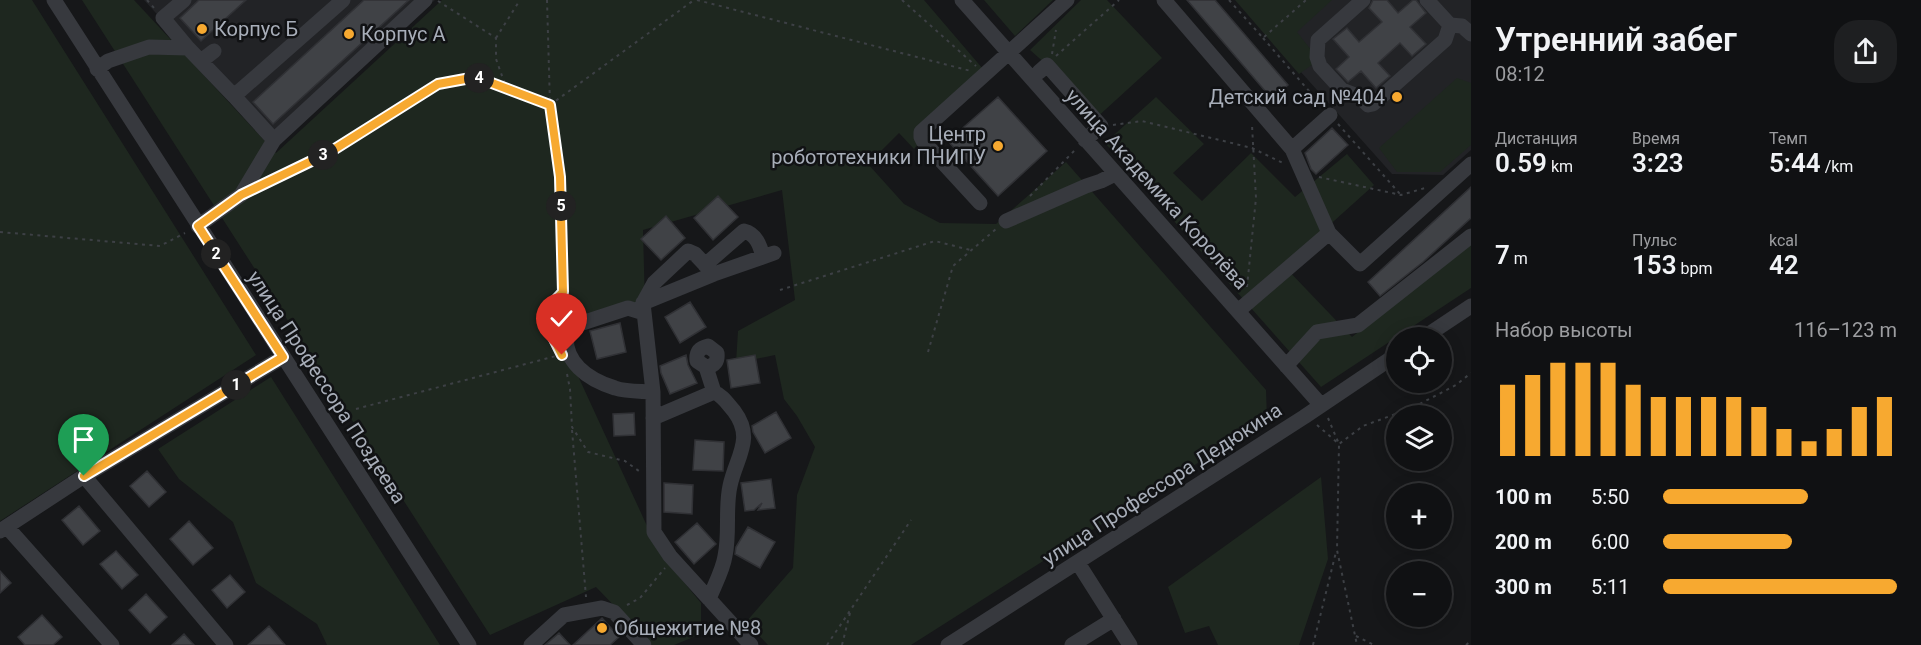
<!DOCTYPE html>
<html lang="ru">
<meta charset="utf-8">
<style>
:root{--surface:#101113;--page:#1e1f21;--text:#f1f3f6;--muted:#9c9da0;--line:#303133;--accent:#f7a930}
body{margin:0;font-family:Roboto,sans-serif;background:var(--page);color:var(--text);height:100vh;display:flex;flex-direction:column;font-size:22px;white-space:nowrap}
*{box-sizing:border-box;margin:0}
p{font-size:20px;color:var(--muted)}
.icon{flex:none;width:33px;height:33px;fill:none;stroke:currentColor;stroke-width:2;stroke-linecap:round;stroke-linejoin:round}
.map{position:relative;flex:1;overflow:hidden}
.sheet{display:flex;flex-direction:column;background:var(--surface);width:450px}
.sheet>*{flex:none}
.controls{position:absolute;left:1386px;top:327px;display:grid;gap:12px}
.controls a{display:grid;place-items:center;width:66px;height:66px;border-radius:50%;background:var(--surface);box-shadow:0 3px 15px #0003,0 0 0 2px var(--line);font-size:30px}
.pin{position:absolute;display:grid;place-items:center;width:51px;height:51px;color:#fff;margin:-62px -26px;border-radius:50% 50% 50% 0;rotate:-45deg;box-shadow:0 0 6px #0007}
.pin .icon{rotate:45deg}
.km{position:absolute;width:30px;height:30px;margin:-15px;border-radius:50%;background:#222;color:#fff;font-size:16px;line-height:30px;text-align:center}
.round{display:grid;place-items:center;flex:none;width:63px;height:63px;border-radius:24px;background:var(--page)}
.head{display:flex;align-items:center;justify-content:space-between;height:102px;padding:0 24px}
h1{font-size:33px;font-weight:600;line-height:45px}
.figures{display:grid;grid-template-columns:repeat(3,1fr);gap:9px;height:102px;padding:6px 24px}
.figures div{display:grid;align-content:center}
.figures b{font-size:26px;font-weight:600}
.figures small{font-size:16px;font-weight:400}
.figures p{font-size:16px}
.chart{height:168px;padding:12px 24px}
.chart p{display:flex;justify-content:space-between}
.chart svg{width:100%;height:108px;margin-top:6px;stroke:var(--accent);stroke-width:6}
ul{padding:0 24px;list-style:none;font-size:20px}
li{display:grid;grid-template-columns:96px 72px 1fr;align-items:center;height:45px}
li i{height:15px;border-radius:8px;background:var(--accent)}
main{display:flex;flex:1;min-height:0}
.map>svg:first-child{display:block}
.built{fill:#222326}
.green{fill:#1e271f}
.building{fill:#404246;stroke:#303135;stroke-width:1.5}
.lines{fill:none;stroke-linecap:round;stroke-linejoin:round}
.path{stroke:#3d4045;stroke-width:2;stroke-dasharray:3 4.5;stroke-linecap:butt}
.minor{stroke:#37393e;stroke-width:15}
.route-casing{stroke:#fff;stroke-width:12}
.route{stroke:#f7a930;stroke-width:8}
.poi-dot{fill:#f7a930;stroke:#111214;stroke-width:2}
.labels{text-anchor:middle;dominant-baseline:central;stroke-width:5;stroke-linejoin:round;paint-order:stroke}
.poi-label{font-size:20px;fill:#a8aeb9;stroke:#111214;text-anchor:start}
.street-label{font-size:20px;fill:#a8aeb9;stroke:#111214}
</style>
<main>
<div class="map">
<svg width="1471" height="645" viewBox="0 0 1471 645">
<rect width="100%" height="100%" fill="#161719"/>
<!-- built -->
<path class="built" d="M144,0H435L277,146Z
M1324,0H1471V150L1443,175L1392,174L1275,43Z"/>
<!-- green -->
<path class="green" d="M0,0H32L256,355L0,521Z
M82,0H134L276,153L442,0H924L983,69L914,149L899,133L868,164L904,204L940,223L996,224L1066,162L1266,390L1267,419L911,645H768L746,622L793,568L797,495L815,447L797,416L784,399L775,355L736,363L738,331L795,300L782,190L643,230L645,306L561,339L659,552L701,603V634L674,645H652L596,587L490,635Z
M984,0H1053L1015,36Z
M1081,0H1107L1162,58L1094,120L1047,65L1030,50Z
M1235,0H1332L1297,32L1319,60L1299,74Z
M1457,78L1471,83V145L1440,172H1397L1379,148Z
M1156,97L1204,144L1173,173L1202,201L1251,153L1295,197L1347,154L1374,185L1284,266L1352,337L1471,242V288L1321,387L1105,143Z
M271,377L440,645H327L317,624L256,583L233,522L179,479L158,449Z
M1321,477L1328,559L1299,645H1218L1209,626L1185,633L1168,587Z"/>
<!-- building -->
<path class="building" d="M199,0H246L201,41L180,18Z
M364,0H409L273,124L253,102Z
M1187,0H1215L1288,85L1272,99Z
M1373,0H1387L1398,13L1413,0H1416L1426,13L1410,27L1426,44L1412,56L1400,43L1378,63L1390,76L1376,88L1361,71L1348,82L1336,69L1349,57L1333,39L1347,28L1359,42L1382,22L1369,8Z
M998,97L1047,151L998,196L948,141Z
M1332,128L1348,145L1316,174L1311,169L1305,153Z
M1471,187V218L1423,262L1380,296L1368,282Z
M718,196L738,217L713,240L694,218Z
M666,216L685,238L661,260L641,239Z
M690,302L706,327L680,343L665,317Z
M620,323L626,352L597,359L590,331Z
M686,355L688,365L697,383L670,394L661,373L660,366Z
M755,355L760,383L731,388L727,360Z
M776,412L791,438L765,453L753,432L752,426Z
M634,413L635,435L614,436L613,414Z
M695,440L724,442L723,471L693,470Z
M147,471L166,492L149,507L130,486Z
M771,479L775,508L758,510L762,503L754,510L745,511L741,483Z
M664,483L693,485L692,514L664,512Z
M79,506L100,531L83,545L62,520Z
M189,521L213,548L193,565L170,539Z
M697,523L716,544L694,564L675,542Z
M748,527L775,542L760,568L735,554L736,547Z
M116,551L138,575L122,589L100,564Z
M0,571L11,583L0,593Z
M230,575L245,592L227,608L212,590Z
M146,594L167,617L150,633L129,610Z
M42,615L62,637L53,645H25L18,637Z
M602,618L619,637L610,645H573Z
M269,626L285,645H248Z
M559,633L570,645H545Z
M184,634L194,645H172Z"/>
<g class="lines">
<!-- path -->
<path class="path" d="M147,0L155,9
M547,0L550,105L560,177L563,292L548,308L550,331L553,338
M697,0L971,71
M902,0L976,66
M1229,0L1263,38L1306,0
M438,1L496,38V59L506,87L550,105
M496,38L520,0
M1263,38L1322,106
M1052,54L1056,30
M1056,56L1119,0
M550,105L694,0
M1338,124L1400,194
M1113,125L1142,121L1252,148L1283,163
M1319,177L1401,195L1425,188
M263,185L330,152L438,84L476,77L506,87
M1030,196L1075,150
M0,232L160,246L185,233
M1247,287L1256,198L1252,125
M780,290L935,241L970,250
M928,352L953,266L996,229
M567,374L570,389L572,427L588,452L625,461L639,471
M356,409L556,356
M1328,418L1339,444L1337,550L1357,645
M1317,425L1339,444L1363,426L1412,408L1456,385L1471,373
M572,430L586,597
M627,605L640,598L665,568
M1356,636L1374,645
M827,645L911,520
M842,645L850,613
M1313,645L1336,552
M1466,645L1471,641"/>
<!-- minor -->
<path class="minor" d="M54,0L469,645
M184,0L163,18L188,48L234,96
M962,0L1321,405
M1164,0L1292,149L1330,115
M1363,0L1318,40L1317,57L1320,66L1342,90L1360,97L1368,105L1373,104L1445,40L1450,25
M1427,0L1450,25L1462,26L1471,34
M201,61L214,51
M97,69L108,61L149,47L188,48
M1039,72L1047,65L1101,126L1085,140
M274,140L234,96L343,0
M1292,149L1329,233
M980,203L923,141L921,137V132L1067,0
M1006,221L1086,186L1101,181L1115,174
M198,226L241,195L274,140L425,0
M705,265L744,231C756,234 760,245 763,257
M643,303L654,283L688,251L695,254L714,274
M1238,311L1329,233L1360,264L1471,164
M644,313L628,308L573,326L567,330C561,362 589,380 615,388C627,392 641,391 653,392
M1423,338L1471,306
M1286,366L1317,332L1358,325L1471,236
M653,418L714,392L706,367C715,366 718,361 717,353L708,346C699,348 696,352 697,361L706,367
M84,476L226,645
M7,527L112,645
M0,531L84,476L283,357
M1078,563L1130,645
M709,599C714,586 723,570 725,556C730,533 725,508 730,486C736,457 755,439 734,411C727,403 723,396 714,392
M531,645L564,615L602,608L614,612L644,645
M751,645L670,556L654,532L653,392L643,303L714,274L774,253
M948,645L1304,417L1396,355
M1072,645L1114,619"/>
</g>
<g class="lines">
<!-- route casing -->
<g class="route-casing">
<path id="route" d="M84,476L283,357L198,226L241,195L330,152L438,84L476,77L550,105L560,177L563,292L548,308L550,331L562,355"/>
</g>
<!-- route -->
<use href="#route" class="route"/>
</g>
<!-- markers -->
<g class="poi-dot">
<circle cx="202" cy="29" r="6"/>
<circle cx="349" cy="34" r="6"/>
<circle cx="1397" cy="97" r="6"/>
<circle cx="998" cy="146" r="6"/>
<circle cx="602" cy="628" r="6"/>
</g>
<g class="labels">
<!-- poi labels -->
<g class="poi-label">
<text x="214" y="29">Корпус Б</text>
<text x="361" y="34">Корпус А</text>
<text x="1385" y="97" text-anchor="end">Детский сад №404</text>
<text x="986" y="134" text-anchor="end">Центр<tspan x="986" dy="23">робототехники ПНИПУ</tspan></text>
<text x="614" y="628">Общежитие №8</text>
</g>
<!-- street labels -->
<g class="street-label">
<text transform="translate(1157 189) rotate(48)">улица Академика Королёва</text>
<text transform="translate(327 387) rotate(57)">улица Профессора Поздеева</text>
<text transform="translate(1162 484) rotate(-33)">улица Профессора Дедюкина</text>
</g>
</g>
</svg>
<div class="controls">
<a><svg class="icon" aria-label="locate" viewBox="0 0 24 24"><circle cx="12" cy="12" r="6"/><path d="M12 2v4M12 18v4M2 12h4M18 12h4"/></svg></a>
<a><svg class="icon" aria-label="layers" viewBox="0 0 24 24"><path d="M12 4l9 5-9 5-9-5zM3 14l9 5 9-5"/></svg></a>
<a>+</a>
<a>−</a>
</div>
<div class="pin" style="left:84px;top:476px;background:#1e9e55"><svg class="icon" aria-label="arrive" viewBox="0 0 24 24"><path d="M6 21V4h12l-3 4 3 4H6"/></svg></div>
<div class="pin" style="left:562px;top:355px;background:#d93025"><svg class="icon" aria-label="check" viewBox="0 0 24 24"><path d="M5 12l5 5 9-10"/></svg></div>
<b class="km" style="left:236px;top:385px">1</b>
<b class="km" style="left:216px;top:254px">2</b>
<b class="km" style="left:323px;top:155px">3</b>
<b class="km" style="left:479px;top:78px">4</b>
<b class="km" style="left:561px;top:206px">5</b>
</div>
<section class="sheet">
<div class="head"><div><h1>Утренний забег</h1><p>08:12</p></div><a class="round"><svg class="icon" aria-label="share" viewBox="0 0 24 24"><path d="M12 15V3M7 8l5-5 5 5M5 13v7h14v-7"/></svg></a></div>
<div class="figures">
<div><p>Дистанция</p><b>0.59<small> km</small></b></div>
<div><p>Время</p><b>3:23</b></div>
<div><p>Темп</p><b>5:44<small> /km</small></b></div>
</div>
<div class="figures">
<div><b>7<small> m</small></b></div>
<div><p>Пульс</p><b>153<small> bpm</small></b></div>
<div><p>kcal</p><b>42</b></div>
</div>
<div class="chart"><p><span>Набор высоты</span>116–123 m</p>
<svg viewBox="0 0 160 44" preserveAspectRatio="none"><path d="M5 44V15M15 44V11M25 44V6M35 44V6M45 44V6M55 44V15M65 44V20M75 44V20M85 44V20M95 44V20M105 44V24M115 44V33M125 44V38M135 44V33M145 44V24M155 44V20"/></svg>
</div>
<ul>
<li><b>100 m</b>5:50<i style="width:62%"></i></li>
<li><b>200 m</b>6:00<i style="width:55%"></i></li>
<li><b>300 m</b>5:11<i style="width:100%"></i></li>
</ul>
</section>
</main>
